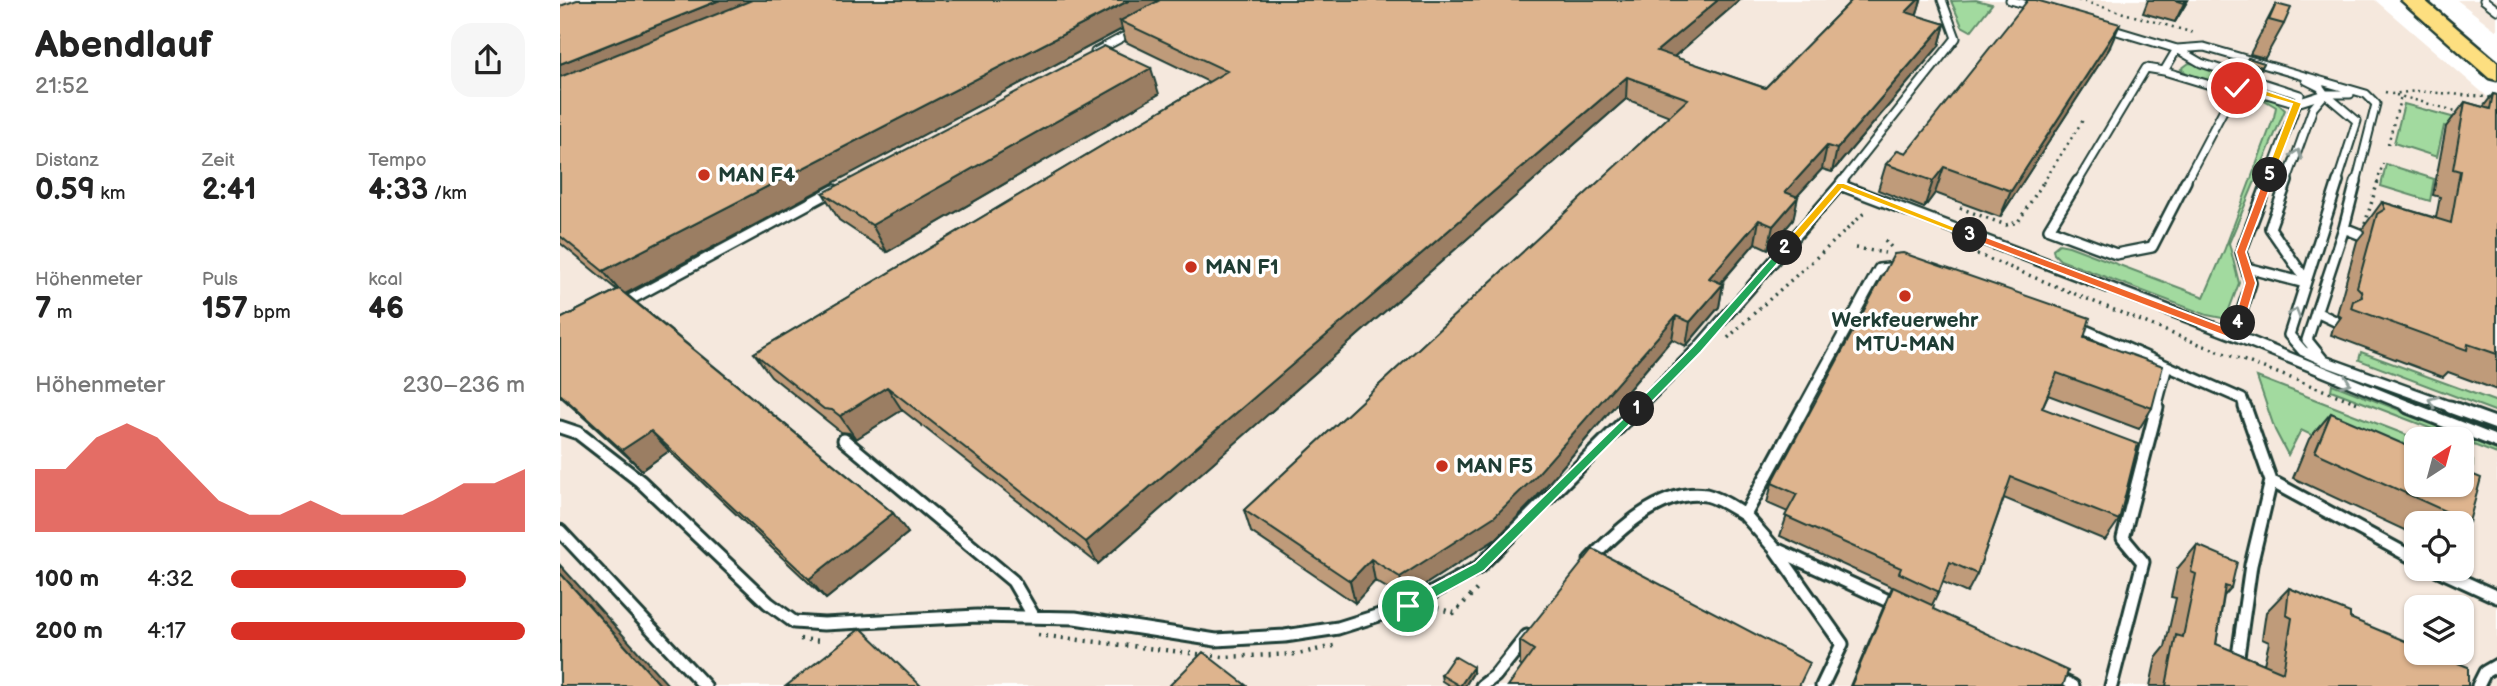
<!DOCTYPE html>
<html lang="de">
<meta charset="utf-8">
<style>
:root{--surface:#fff;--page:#f6f6f6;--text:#222;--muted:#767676;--accent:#d93025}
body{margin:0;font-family:"Balsamiq Sans",sans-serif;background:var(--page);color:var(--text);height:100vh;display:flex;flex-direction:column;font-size:26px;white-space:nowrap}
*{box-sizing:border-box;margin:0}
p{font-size:23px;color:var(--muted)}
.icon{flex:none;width:38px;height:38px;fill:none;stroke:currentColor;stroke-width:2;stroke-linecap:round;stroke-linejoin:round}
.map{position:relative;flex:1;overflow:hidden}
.side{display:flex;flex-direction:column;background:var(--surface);width:560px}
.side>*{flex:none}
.needle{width:46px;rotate:36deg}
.tools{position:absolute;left:1844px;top:427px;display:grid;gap:14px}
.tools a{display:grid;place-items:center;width:70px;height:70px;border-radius:14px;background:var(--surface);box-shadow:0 2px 5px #0004;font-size:35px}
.pin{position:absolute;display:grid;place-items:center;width:60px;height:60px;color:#fff;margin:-30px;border:4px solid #fff;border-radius:50%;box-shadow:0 2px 7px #0007}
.km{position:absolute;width:35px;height:35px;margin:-18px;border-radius:50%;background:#222;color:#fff;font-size:19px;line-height:35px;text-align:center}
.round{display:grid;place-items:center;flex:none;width:74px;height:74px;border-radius:21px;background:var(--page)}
.summary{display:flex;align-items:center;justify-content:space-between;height:119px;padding:0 35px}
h1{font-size:38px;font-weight:600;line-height:52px}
.metrics{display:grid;grid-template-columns:repeat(3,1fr);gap:10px;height:119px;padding:7px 35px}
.metrics div{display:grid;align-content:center}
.metrics b{font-size:30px;font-weight:600}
.metrics small{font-size:19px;font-weight:400}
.metrics p{font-size:19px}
.chart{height:196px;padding:14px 35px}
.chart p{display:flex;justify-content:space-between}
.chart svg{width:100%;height:126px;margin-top:7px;fill:var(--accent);opacity:.7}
ul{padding:0 35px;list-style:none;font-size:23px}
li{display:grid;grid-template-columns:112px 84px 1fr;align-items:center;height:52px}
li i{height:18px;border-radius:9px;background:var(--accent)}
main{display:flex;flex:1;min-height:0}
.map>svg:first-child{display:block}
.built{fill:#f5e8dd;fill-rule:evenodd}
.green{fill:#a2da9f;stroke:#608c6a;stroke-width:2}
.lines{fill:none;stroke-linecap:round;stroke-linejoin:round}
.service-far2-casing{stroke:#1f3d34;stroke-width:11}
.service-far1-casing{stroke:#1f3d34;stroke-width:14}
.service-casing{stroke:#1f3d34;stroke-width:17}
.primary-casing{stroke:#1f3d34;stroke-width:5}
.path-far2{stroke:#1f3d34;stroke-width:2.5;stroke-dasharray:2 4.5;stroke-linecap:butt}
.path-far1{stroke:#1f3d34;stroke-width:3.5;stroke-dasharray:2 5;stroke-linecap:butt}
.path{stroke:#1f3d34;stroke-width:4.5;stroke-dasharray:2 6;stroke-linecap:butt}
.service-far2{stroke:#fff;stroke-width:7}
.service-far1{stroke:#fff;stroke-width:9}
.service{stroke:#fff;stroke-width:11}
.primary{fill:#fddf80;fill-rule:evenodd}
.wall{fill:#bf9b7a;stroke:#1f3d34;stroke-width:2}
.shaded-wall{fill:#9b7e63;stroke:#1f3d34;stroke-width:2}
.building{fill:#deb48e;stroke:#1f3d34;stroke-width:2}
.oneway{stroke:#8f9e9a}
.split-1{fill:#22a559;stroke:#fff;stroke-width:2}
.split-2{fill:#22a559;stroke:#fff;stroke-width:2}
.split-3{fill:#f5b400;stroke:#fff;stroke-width:2}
.split-4{fill:#f0652b;stroke:#fff;stroke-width:2}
.split-5{fill:#f0652b;stroke:#fff;stroke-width:2}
.split-6{fill:#f5b400;stroke:#fff;stroke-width:2}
.poi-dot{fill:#c8321e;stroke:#fff;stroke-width:2.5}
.labels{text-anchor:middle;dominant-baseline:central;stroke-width:7;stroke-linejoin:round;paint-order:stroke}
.poi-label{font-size:21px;font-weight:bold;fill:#1f3d34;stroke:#fff;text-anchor:start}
</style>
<main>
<section class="side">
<div class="summary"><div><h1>Abendlauf</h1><p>21:52</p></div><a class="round"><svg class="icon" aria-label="share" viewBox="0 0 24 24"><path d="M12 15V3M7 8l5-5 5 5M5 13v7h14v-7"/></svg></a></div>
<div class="metrics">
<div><p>Distanz</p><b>0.59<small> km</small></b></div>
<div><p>Zeit</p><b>2:41</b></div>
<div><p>Tempo</p><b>4:33<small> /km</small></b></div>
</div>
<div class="metrics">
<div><p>Höhenmeter</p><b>7<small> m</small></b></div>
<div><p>Puls</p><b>157<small> bpm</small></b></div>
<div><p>kcal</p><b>46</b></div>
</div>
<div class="chart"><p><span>Höhenmeter</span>230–236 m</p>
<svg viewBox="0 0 160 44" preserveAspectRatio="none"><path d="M0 44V22L10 22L20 11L30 6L40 11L50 22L60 33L70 38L80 38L90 33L100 38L110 38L120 38L130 33L140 27L150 27L160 22V44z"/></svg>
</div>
<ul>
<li><b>100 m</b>4:32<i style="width:80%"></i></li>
<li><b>200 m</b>4:17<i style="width:100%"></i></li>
</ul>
</section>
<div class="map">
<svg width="1937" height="686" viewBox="0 0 1937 686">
<rect width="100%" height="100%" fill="#fff"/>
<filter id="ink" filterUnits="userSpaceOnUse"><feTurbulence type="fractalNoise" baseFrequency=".0143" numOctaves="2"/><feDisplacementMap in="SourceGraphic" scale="14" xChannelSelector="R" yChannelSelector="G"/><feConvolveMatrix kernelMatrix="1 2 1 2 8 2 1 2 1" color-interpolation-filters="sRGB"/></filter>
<g filter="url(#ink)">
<!-- built -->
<path class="built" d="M0,0H1815L1937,105V686H0ZM1857,439H1902V485H1857ZM1857,523H1902V569H1857ZM1857,607H1902V653H1857Z
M1897,0H1937V31Z"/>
<!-- green -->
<path class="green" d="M1416,0L1432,4L1411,31L1402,26L1391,1Z
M1629,63L1636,64L1716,88L1715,91L1675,79L1653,84L1634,78L1621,69Z
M1685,91L1713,99L1725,110L1669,243L1679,283L1667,315L1662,318L1647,315L1500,260L1494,254L1493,249L1499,244L1509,246L1644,297L1664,251L1714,117L1716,107L1701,98L1685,94Z
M1844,104L1910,122L1907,132L1884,126L1877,157L1834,143Z
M1826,164L1874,179L1870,201L1821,186Z
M1801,352L1937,402V412L1799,360Z
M1697,377L1857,439V485H1902V457L1913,461L1911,511L1741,430L1728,455L1715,430Z
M1772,384L1937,448V454L1771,390Z"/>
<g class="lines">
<!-- service-far2 casing -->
<g class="service-far2-casing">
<path id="service-far2" d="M1450,0L1475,7
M1924,0L1937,10
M1547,28L1617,49L1641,63L1740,95
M1617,49L1644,47L1806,94L1816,104L1796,183
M535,52L574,31
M1604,71L1673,92L1625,183
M1604,71L1617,49
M1673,92L1683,87L1737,103L1765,94H1790
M1765,94L1797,121L1777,183
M1281,183L1396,38L1382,0
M1517,183L1586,68L1604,71
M1707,183L1740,95
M1726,183L1753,108L1765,94L1760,87L1746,80"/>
</g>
<!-- service-far1 casing -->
<g class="service-far1-casing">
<path id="service-far1" d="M1283,181L1280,185L1674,335L1853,408
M1518,181L1489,229L1556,254L1592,247L1626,181
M1727,181L1710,228L1746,280
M1796,181L1784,228L1747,340L1764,361L1894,408
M1784,228L1799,234
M1687,268L1745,283
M62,304L274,190
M1756,312L1775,321
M1516,326L1682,399L1685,408
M1674,335L1691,283L1681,252L1708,181
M1763,360L1743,351L1729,335L1778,181
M1078,408L1137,349L1280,185
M1243,408L1319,269L1338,267
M1596,408L1607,366"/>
</g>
<!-- service casing -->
<g class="service-casing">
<path id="service" d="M1244,407L1185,515L1215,549L1282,644L1262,686
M1848,407L1937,442
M1890,407L1937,424
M0,427L18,433L80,481L208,603L234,622L264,624L417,616L515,618L656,640L725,636L778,628L848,606L919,567L1079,407
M284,440L453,581L474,617
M1711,481L1857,560
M0,531L145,686
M1218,550L1337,605
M1030,560C1057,531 1102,488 1146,495C1160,498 1173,508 1185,515
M1876,569L1937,597
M1677,663L1691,565L1711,481L1685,407
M1494,677L1513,686
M922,686L935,676L967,636
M1551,686L1583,562L1563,538L1597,407
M1918,686L1925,672L1937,665"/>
</g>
<!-- primary casing -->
<g class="primary-casing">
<path id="primary" d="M1841,0H1864L1937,62V80L1929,78Z"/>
</g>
<!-- path-far2 -->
<path class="path-far2" d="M1518,0L1634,33
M1825,92L1832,94L1856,91L1937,98
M1836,95L1899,112
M1828,144L1841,96
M1483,183L1523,120
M1817,183L1823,163"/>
<!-- path-far1 -->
<path class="path-far1" d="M1400,208L1446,225L1458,222L1484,181
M1805,224L1818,181
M1325,240L1331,247
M1296,248L1325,253
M1417,254L1623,338L1798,403
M1168,338C1213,294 1262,255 1306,211"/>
<!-- path -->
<path class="path" d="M877,608L894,613L920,586
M478,635L663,657L738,654L778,645
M240,639L260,641"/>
<!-- service-far2 -->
<use href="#service-far2" class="service-far2"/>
<!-- service-far1 -->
<use href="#service-far1" class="service-far1"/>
<!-- service -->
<use href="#service" class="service"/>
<!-- primary -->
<use href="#primary" class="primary"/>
</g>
<!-- wall -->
<path class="wall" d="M1180,0L1114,57L1205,88L1292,0H1361L1356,16L1385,24L1379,46L1272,172L1262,169L1237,196L1233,220L1208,249L1195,243L1161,283L1163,284L1159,307L1126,346L1112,339L974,500L936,539L844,598L815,581L795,603L691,532L684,510L1110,116L1066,99L538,564L342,410L296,439L289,433L281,432L211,376L194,353L649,82L566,42L562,29L65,293L333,513L348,533L266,599L109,451L82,470L0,396V319L57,290L0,243V6Z
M1588,0H1628L1615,22L1583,13Z
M1716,4L1724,24L1705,58L1690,54Z
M1549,49L1440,217L1375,193L1364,208L1318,190L1326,164Z
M1688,58L1704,63L1698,73L1683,69Z
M599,94L327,252L279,220L263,193Z
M1933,94L1937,95V390L1888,372L1883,377L1771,335L1773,328L1781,317L1777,314L1797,241L1804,232L1803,228L1822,202L1876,218L1880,197L1873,195L1886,127L1905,102L1923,107Z
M1524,338L1592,408L1579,429L1488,395L1482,408L1559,520L1545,540L1444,498L1417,574L1407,593L1383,582L1372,605L1373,609L1503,686H1290L1332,587L1220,536L1228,512L1207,503L1212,483Z
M1771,413L1909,522L1902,529V523H1857V536L1733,478L1749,439Z
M1637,545L1671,588L1664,596L1656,644L1704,664L1709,642L1702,639L1706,612L1729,588L1790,618L1908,686H1590L1596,658L1605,647L1616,598L1611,597L1617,569Z
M960,641L1241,686L962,667L960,665Z
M913,673L905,686H890L882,681L881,675Z"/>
<!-- shaded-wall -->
<path class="shaded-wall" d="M160,0H224L0,93V64Z
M570,0H619L560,21L562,29L63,295L43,271Z
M1158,0H1180L1095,73L1097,51Z
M1358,0H1361L1356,17L1346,12Z
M1626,0H1628L1615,22L1624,3Z
M1385,24L1379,46L1272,172L1277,149Z
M1560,24L1549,49L1440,217L1451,191Z
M591,68L599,94L327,252L312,225Z
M1067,77L1066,99L538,564L526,542Z
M1267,146L1262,169L1220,215L1225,192Z
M1384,167L1375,193L1364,208L1373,181Z
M1238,197L1233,220L1208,249L1213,226Z
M1199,220L1195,243L1145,301L1149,278Z
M1163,284L1159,307L1126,346L1130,322Z
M1116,316L1112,339L974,500L936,539L844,598L840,577Z
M327,387L342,410L296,439L280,416Z
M91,431L109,451L82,470L62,450Z
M333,513L348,533L266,599L249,579Z
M811,559L815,581L795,603L790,581Z
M0,565L109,686H101L0,573Z
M913,667V673L905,686H900Z"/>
<!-- building -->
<path class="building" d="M17,0H160L0,64V6Z
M192,0H570L43,271L0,236V77Z
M600,0H1158L1097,51L1205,88L1292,0H1358L1346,12L1385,24L1277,149L1267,146L1225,192L1238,197L1213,226L1199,220L1149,278L1163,284L1130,322L1116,316L974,478L935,516L840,577L811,559L790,581L684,510L1128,99L1067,77L526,542L327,387L280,416L272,410L264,409L194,353L667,71L560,21Z
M1468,0H1476L1560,24L1451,191L1384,167L1373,181L1326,164L1338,150L1346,153Z
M1614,0H1626L1624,3Z
M1716,4L1731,8L1724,24L1709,20Z
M544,46L591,68L312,225L263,193Z
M1688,58L1704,63L1702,67L1686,62Z
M1933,94L1937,95V354L1908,344L1907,350L1791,308L1793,301L1802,297L1801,291L1797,287L1817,214L1825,209L1822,202L1891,223L1900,171L1893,169L1905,102L1930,109Z
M1343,253L1530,318L1524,338L1603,366L1592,408L1497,373L1482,408L1578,444L1559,520L1451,477L1417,574L1390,562L1379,592L1339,573L1341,568L1225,516L1237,494L1212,483L1334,254Z
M59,289L333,513L249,579L91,431L62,450L0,394V319Z
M1771,413L1857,450V485H1902V470L1921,478L1909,522L1755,452Z
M1637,545L1677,562L1671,588L1665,586L1656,644L1723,672L1732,618L1726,615L1729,588L1790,613V618L1857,646V653H1873L1908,667V686H1606L1616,635L1623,637L1636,574L1631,572Z
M1033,549L1250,663L1239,686H948L974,650L960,641Z
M0,573L101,686H0Z
M1333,587L1374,606L1373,609L1508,671L1503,686H1291Z
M301,628L361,686H226Z
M643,652L687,686H609Z
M894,656L913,667L900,686L881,675Z"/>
<!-- one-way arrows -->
<defs><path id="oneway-chevron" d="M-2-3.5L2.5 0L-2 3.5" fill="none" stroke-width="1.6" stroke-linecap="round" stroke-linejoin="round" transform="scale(1.75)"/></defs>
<g class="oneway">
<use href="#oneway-chevron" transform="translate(1737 154) rotate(-70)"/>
<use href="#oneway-chevron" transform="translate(1735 313) rotate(-72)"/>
<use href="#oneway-chevron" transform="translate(1786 382) rotate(21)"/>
<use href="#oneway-chevron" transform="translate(1873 401) rotate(-159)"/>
</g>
</g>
<!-- split-1 -->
<path class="split-1" d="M1077,405L1082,406V412L924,571L853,610H843V601L915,563Z"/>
<!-- split-2 -->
<path class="split-2" d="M1222,246L1231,248L1141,352L1082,412H1073V406L1133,346Z"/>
<!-- split-3 -->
<path class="split-3" d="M1277,183H1284L1415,235L1406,237L1282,189L1229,251H1222V246Z"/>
<!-- split-4 -->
<path class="split-4" d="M1406,232H1413L1670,329L1674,320L1678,319L1684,323L1678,338H1670L1406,237Z"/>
<!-- split-5 -->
<path class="split-5" d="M1710,172L1715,175L1686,252L1696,283L1684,323L1678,327L1673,323L1685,283L1676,252L1705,175Z"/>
<!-- split-6 -->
<path class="split-6" d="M1674,86L1695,87L1742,103L1713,177L1705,175L1732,104L1694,93L1674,90Z"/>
<!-- markers -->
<g class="poi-dot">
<circle cx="144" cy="175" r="7"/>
<circle cx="631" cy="267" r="7"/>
<circle cx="1345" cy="296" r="7"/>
<circle cx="882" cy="466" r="7"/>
</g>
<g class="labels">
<!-- poi labels -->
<g class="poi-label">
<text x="158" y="175">MAN F4</text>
<text x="645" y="267">MAN F1</text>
<text x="1345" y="320" text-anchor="middle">Werkfeuerwehr<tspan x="1345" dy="24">MTU-MAN</tspan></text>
<text x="896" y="466">MAN F5</text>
</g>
</g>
</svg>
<div class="tools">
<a><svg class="needle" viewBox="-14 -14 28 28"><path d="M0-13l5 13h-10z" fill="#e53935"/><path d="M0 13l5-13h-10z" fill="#767676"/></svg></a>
<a><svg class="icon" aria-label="locate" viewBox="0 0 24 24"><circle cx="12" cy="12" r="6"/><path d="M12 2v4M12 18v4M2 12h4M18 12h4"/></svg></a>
<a><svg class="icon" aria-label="layers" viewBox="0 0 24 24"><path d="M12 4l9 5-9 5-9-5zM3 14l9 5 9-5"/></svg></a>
</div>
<div class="pin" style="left:848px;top:606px;background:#1e9e55"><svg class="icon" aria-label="arrive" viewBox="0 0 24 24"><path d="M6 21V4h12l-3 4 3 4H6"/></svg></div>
<div class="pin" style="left:1677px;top:88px;background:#d93025"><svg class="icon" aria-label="check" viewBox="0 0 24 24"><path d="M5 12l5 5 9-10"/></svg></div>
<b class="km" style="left:1077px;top:409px">1</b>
<b class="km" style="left:1225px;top:248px">2</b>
<b class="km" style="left:1410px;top:235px">3</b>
<b class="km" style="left:1678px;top:323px">4</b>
<b class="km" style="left:1710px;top:175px">5</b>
</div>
</main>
